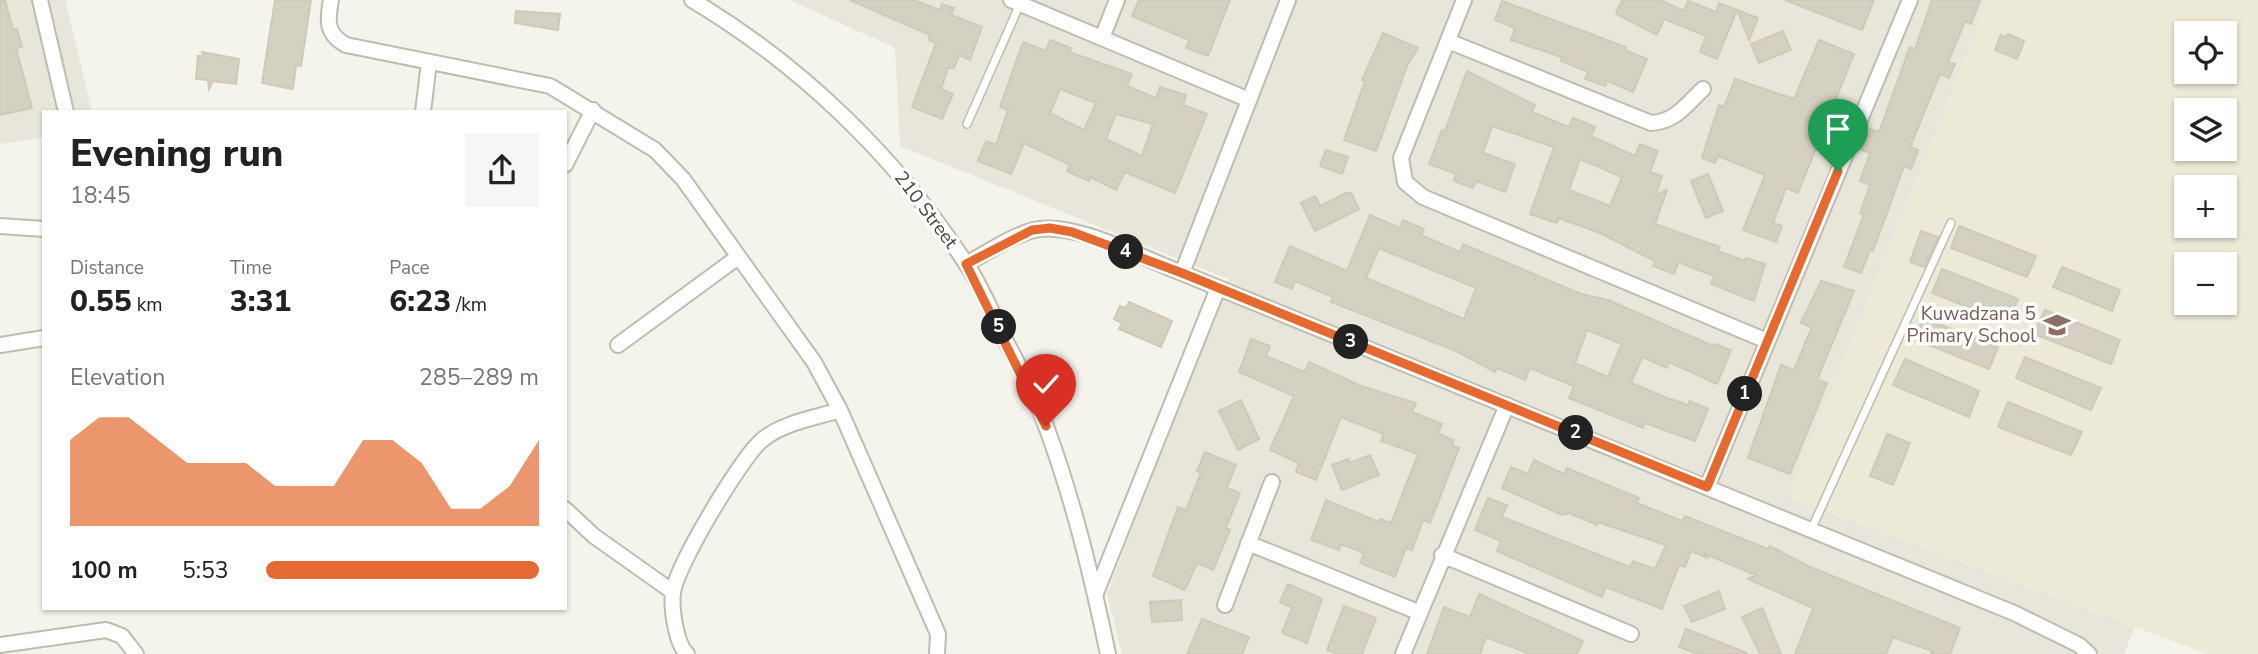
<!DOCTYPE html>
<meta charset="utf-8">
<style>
:root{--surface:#fff;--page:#f6f6f6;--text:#222;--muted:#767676;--accent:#e56a32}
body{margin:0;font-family:"Nunito Sans",sans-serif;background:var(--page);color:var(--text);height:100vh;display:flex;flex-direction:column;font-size:26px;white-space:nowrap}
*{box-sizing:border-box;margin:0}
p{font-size:23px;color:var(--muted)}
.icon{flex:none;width:38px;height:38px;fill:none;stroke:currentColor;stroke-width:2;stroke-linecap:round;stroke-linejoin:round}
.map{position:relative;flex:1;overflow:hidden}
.details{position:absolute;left:42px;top:110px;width:525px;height:500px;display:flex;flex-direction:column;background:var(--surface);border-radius:0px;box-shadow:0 2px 5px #0004}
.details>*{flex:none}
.buttons{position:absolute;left:2174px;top:21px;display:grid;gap:14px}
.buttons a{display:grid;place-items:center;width:63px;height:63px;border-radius:0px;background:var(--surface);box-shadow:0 2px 5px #0004;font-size:35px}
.pin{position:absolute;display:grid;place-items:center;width:60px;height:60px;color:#fff;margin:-72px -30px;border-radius:50% 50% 50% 0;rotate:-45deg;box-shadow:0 0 7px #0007}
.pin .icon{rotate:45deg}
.km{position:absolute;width:35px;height:35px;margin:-18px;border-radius:50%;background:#222;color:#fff;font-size:19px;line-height:35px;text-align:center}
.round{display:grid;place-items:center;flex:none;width:74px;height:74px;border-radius:0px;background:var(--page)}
.headline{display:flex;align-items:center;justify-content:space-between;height:119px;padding:0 28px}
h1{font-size:38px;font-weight:800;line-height:52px}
.metrics{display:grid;grid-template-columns:repeat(3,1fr);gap:10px;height:119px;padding:7px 28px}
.metrics div{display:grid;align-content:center}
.metrics b{font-size:30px;font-weight:800}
.metrics small{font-size:19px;font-weight:400}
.metrics p{font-size:19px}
.chart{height:196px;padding:14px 28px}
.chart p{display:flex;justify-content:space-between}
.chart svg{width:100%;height:126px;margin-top:7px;fill:var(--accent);opacity:.7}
ul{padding:0 28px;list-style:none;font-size:23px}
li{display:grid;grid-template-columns:112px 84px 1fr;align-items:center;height:52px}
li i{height:18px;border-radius:9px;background:var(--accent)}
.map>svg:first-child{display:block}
.residential{fill:#e8e6db}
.education{fill:#ece9d7;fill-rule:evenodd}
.building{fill:#d5d1c2;stroke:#cfc9b6;stroke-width:2;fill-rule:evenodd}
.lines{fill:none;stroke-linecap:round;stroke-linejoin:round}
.lane-casing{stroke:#bfbcaf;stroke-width:10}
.street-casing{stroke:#bfbcaf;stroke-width:18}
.lane{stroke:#fff;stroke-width:7}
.street{stroke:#fff;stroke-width:14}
.route-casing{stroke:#fff;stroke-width:14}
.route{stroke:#e56a32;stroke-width:9}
.labels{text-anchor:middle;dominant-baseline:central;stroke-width:7;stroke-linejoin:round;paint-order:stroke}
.street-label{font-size:19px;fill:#48453a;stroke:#fff}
.education-label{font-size:19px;fill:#785e54;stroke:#fff;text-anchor:end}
</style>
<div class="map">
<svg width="2258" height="654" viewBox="0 0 2258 654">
<rect width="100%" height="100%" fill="#f4f3ec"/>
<!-- residential -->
<path class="residential" d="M0,0H65L92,112H44V137L0,144Z
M790,0H1988L1789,497L2135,627L2124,654H1122L1107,594L1228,279L900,146L895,48Z"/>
<!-- education -->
<path class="education" d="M1988,0H2258V654H2207L1789,497ZM2186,33H2224V72H2186ZM2186,110H2224V149H2186ZM2186,187H2224V226H2186ZM2186,264H2224V303H2186Z"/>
<!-- building -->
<path class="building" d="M0,0H5L13,30L17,29L22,47L16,48L32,108L0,115Z
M275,0H311L301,66L296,65L293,89L262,83Z
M850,0H913L940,10L942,4L954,8L951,15L982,27L970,60L959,55L954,68H948L941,89L953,94L942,119L912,107L936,43L929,40L930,35Z
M1139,0H1230L1208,56L1186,48L1189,40L1132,16Z
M1622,0H1660L1684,11L1688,1L1716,12L1719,3L1737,10L1717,59L1700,52L1706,36L1664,19L1657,35L1616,14Z
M1785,0H1874L1862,30Z
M1932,0H1980L1971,24L1965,21L1948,62L1955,64L1949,78L1940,74L1910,147L1918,150L1911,169L1904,166L1873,251L1870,250L1861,273L1844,267L1864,214L1860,213L1870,185L1860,181L1870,153L1861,150L1870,129L1879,132L1910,47L1915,49Z
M1502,1L1626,47L1625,50L1647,59L1633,92L1607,81L1605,86L1585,79L1588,72L1561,61L1562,57L1511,40L1515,28L1495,20Z
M1737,10L1758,18L1749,40Z
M516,11L560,14L558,30L515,23Z
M1783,31L1791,50L1759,63L1751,44Z
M1383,33L1418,48L1407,66L1376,151L1344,140L1365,81L1362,80Z
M2008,34L2024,41L2017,59L1995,50L2001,35L2006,37Z
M1050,40L1071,48L1069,52L1132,74L1127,86L1156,98L1160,87L1186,95L1183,105L1207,114L1175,193L1125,172L1116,190L1090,177L1089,181L1067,171L1070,165L1024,143L1011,174L978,161L986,141L996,145L1008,110L1000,107L1023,42L1046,51ZM1060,89L1096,103L1084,130L1050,113ZM1116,114L1153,124L1142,156L1106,139Z
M1819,40L1854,54L1798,193L1786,188L1773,223L1782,226L1776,242L1743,230L1765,175L1718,156L1715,163L1702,158L1719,105L1724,107L1735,79L1794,99Z
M202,52L239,59L236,84L213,81L209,89L208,80L196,79L198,56H203Z
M1467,71L1535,105L1532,112L1569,127L1573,118L1595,127L1591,136L1635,156L1640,144L1658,151L1650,172L1662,176L1656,195L1667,190L1655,224L1720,247L1718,251L1745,261L1746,258L1765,264L1754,301L1711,284L1714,276L1678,262L1674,274L1653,266L1655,261L1600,233L1559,218L1557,223L1530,214L1554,147L1492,126L1483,153L1515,164L1505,192L1476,181L1473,188L1454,181L1456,174L1429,164L1442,130L1445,131ZM1580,159L1622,177L1610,206L1569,190Z
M1326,150L1348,157L1342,174L1320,166Z
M1708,174L1723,211L1706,218L1691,181Z
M1346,193H1351L1359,209L1315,231L1301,203L1315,196L1320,206Z
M1370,215L1400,228L1403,220L1424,229L1421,235L1460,252L1463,244L1581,294L1608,300L1713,346L1714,344L1731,350L1717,384L1669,362L1667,368L1642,357L1631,383L1667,398L1688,405L1690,401L1708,409L1695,441L1645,423L1643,428L1569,398L1574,386L1530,368L1525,380L1497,368L1495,372L1454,350L1331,302L1333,297L1295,281L1292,289L1275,282L1290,246L1347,271ZM1379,248L1476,288L1464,319L1366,278ZM1587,330L1622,344L1608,377L1575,363Z
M1959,226L2036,256L2027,277L1951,248Z
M1921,231L1938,237L1924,267L1910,262Z
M2062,267L2120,290L2112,311L2053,287Z
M1942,269L2018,299L2008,323L1932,293Z
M1821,281L1854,291L1817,380L1827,383L1790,474L1748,458L1781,365L1794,370L1812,327L1801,323Z
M1129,302L1172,321L1161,347L1119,329L1122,323L1114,319L1120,306L1126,308Z
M2045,310L2120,340L2111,364L2034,334Z
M1923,318L1998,347L1989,369L1914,339Z
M1251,339L1270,346L1266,356L1305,372L1309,362L1361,386L1416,403L1412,412L1442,424L1438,434L1454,440L1452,445L1459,448L1430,523L1423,520L1412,550L1406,548L1395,577L1360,563L1364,553L1341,544L1339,550L1311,540L1326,500L1379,522L1380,519L1391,523L1418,454L1381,441L1384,434L1341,417L1316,480L1296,472L1299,463L1270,450L1294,396L1239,372Z
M2025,357L2101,388L2091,410L2016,378Z
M1905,359L1979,391L1969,417L1893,385Z
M1241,400L1259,439L1238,450L1219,411Z
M2008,402L2082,432L2071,455L1998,427Z
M1887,434L1910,443L1893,485L1870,476Z
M1205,452L1236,465L1227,488L1240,493L1226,528L1230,530L1213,570L1197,563L1185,590L1153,576L1178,507L1186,510L1201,473L1197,471Z
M1370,455L1379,475L1342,490L1332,465L1348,459L1350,463Z
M1534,460L1564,474L1567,468L1639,498L1637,503L1682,521L1685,516L1768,549L1770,546L1808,566L1960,628L1950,654H1931L1932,651L1893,637L1886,654H1795L1813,608L1748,579L1756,575L1705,554L1707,558L1691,551L1685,567L1679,565L1662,609L1606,587L1602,597L1497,551L1501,541L1475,530L1488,498L1507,505L1502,517L1630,567L1633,561L1655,569L1666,545L1598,522L1597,525L1569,513L1562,515L1502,488L1511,467L1528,474Z
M1288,584L1322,599L1307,643L1282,633L1292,607L1280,602Z
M1719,591L1725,609L1692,622L1684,606Z
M1479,594L1583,641L1577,654H1530L1486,637L1480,654H1427L1444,607L1470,617Z
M1181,600L1182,620L1152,622L1150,602Z
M1344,606L1376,618L1362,654H1338L1327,650Z
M1762,608L1781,654H1760L1742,617Z
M1202,619L1249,637L1242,654H1187Z
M1686,629L1747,653V654H1699L1679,647Z"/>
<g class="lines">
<!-- lane casing -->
<g class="lane-casing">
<path id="lane" d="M967,124L1020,4
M1811,530L1951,223"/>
</g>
<!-- street casing -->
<g class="street-casing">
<path id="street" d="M40,0L66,112
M331,0C327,21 326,34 346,45L550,86L655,150L683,179L814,362L840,410L938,634L937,654
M692,0C801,65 895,156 965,262C981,285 992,313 1004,338C1020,368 1036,397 1047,429C1074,502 1092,578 1108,654
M1011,0L1247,99
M1464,0L1401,158L1405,182L1423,197L1767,341
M1102,38L1117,0
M1448,41L1651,123C1675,122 1686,105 1703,89
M423,112L429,62
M565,165L593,110
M0,226L44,229
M966,264C987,253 1011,236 1034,230C1073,220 1144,259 1182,273L2014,613L2079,645L2089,654
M1182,273L1288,0
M0,345L44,338
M618,345L738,257
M1707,487L1910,0
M565,509L594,536L673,592
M1248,543L1418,612
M1442,555L1631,634
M1096,593L1218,288
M1225,605L1272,482
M0,645L106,630L122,636L136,654
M687,654C676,644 671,608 673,593C675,568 741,458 761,441C781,423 815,418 840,410
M1403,654L1507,405"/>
</g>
<!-- lane -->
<use href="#lane" class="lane"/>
<!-- street -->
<use href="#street" class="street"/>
</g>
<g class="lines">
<!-- route casing -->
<g class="route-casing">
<path id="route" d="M1046,426L966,264L1032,230L1050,228L1072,232L1182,273L1707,487L1838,171"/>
</g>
<!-- route -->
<use href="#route" class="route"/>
</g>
<!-- icons -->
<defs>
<g id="school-bare" transform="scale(2.1)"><path d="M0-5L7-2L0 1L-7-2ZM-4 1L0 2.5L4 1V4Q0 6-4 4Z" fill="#8d6e63" stroke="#fff" stroke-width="2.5" paint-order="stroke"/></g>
</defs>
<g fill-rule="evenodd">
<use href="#school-bare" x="2057" y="325"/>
</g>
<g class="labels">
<!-- street labels -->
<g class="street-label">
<text transform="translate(926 210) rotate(53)">210 Street</text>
</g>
<!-- education labels -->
<g class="education-label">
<text x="2036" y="314">Kuwadzana 5<tspan x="2036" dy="22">Primary School</tspan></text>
</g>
</g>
</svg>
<div class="buttons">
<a><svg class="icon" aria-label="locate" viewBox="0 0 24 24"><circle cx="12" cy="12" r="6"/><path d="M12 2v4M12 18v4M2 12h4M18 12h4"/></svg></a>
<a><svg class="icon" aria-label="layers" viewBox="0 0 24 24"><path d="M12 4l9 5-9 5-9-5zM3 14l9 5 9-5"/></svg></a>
<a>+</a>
<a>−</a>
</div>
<div class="pin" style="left:1838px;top:171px;background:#1e9e55"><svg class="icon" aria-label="arrive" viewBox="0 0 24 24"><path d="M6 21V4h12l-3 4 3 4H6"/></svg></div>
<div class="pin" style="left:1046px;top:426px;background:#d93025"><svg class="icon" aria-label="check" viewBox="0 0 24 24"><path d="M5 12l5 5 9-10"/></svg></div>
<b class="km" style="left:1745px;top:394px">1</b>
<b class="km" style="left:1576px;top:433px">2</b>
<b class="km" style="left:1351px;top:342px">3</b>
<b class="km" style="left:1126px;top:252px">4</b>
<b class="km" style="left:999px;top:327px">5</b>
<section class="details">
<div class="headline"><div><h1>Evening run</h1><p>18:45</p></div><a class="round"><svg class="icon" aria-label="share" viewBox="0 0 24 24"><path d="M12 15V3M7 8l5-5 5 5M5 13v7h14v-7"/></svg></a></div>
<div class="metrics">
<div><p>Distance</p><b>0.55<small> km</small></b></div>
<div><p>Time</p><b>3:31</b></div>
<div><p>Pace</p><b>6:23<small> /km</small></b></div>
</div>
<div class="chart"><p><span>Elevation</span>285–289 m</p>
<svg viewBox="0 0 160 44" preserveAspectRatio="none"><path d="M0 44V14L10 6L20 6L30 14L40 22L50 22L60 22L70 30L80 30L90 30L100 14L110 14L120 22L130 38L140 38L150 30L160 14V44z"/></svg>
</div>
<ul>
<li><b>100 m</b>5:53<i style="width:100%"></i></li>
</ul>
</section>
</div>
